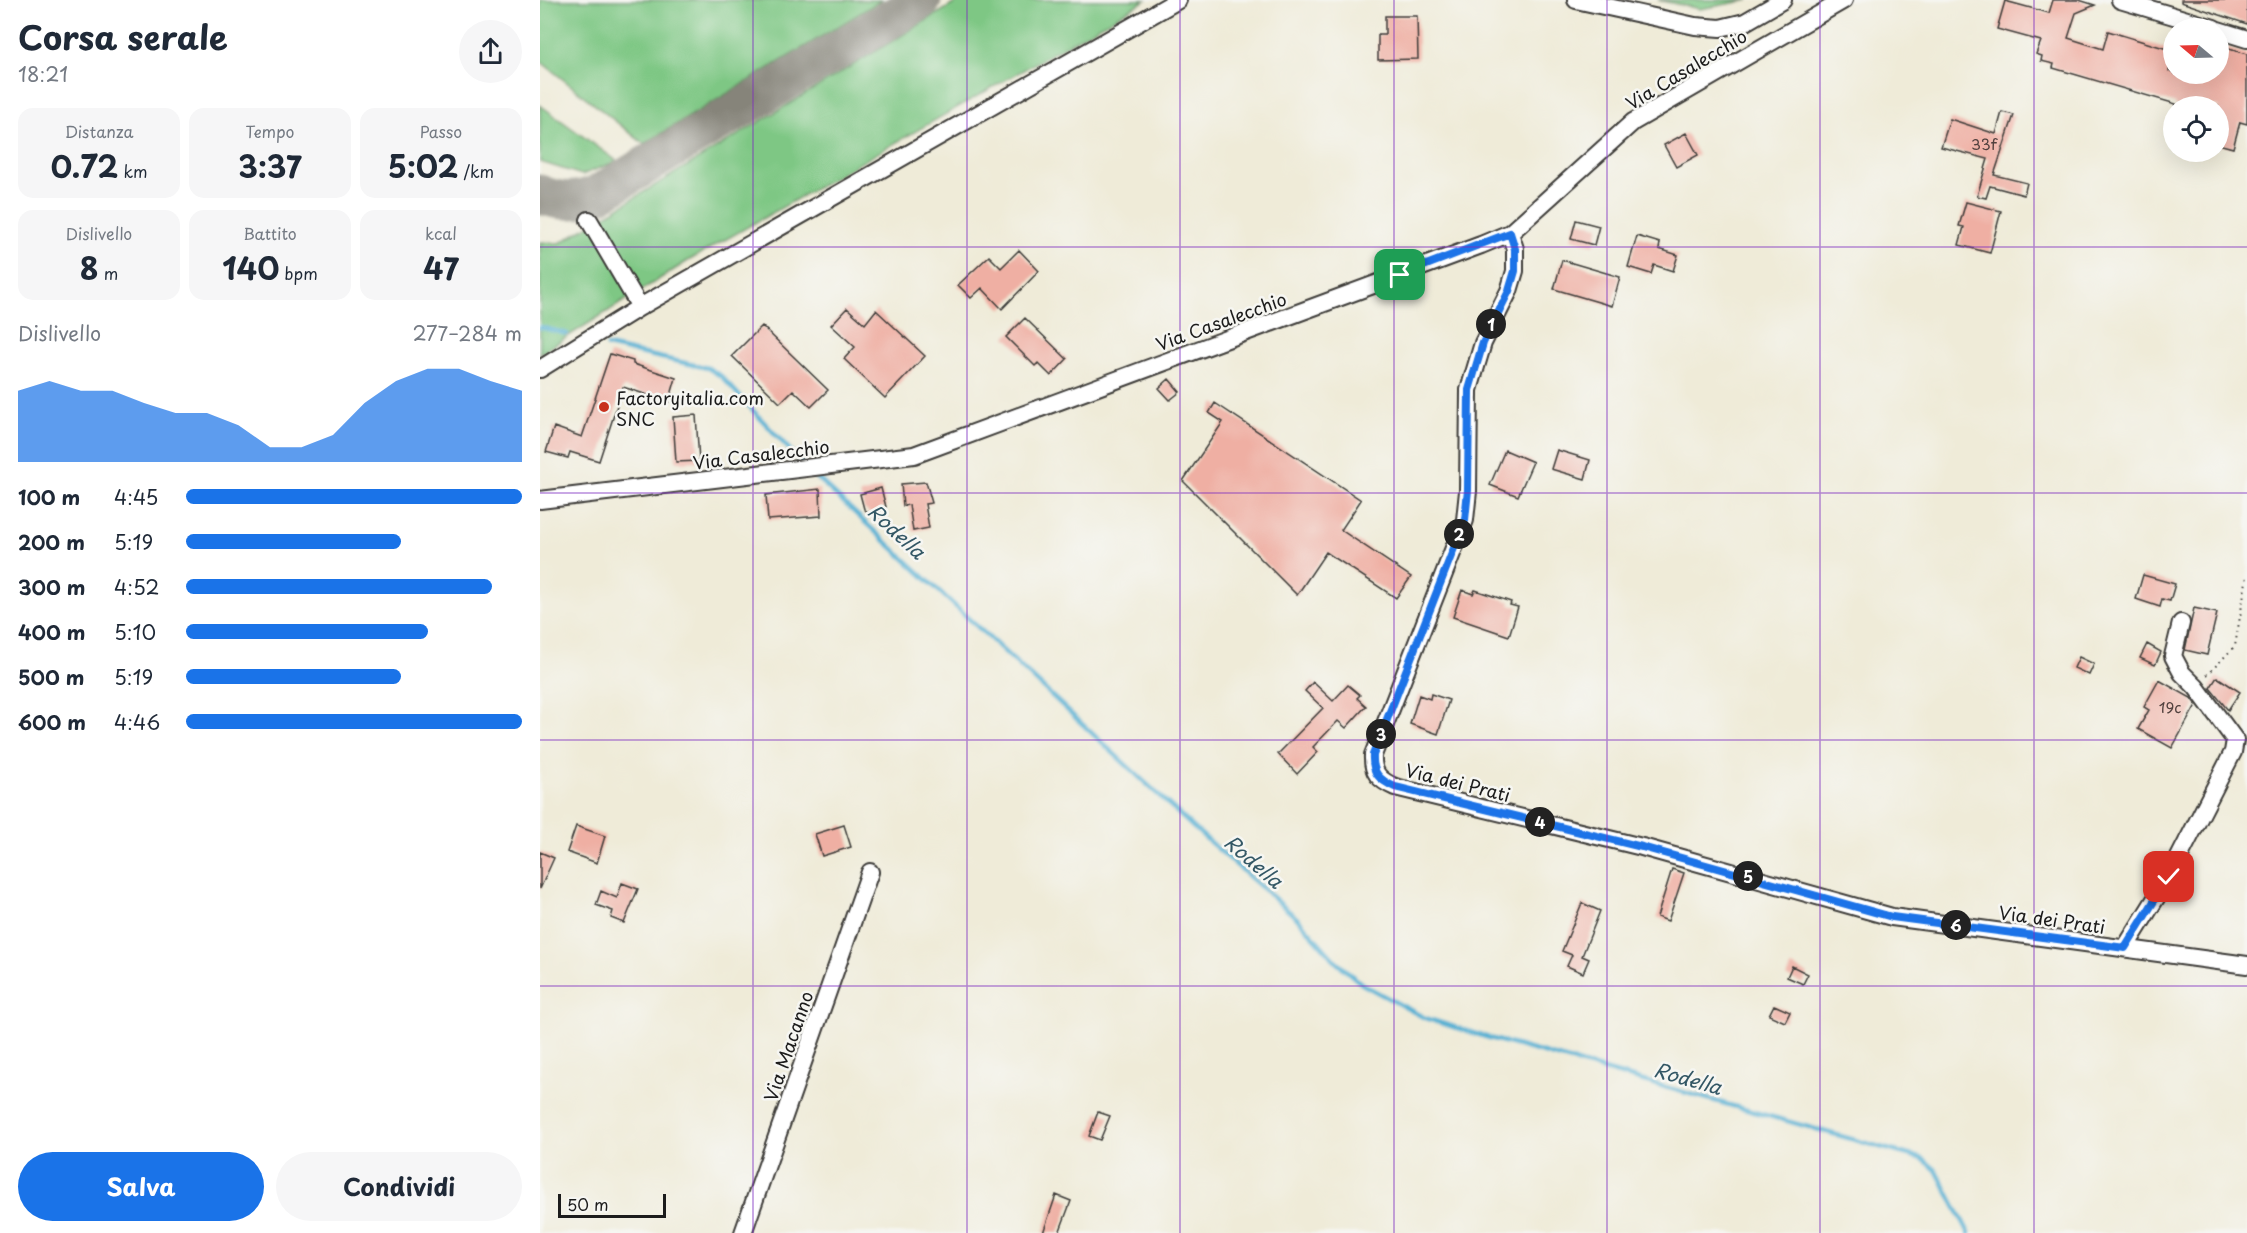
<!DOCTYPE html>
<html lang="it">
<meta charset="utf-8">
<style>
:root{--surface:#fff;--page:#f6f6f7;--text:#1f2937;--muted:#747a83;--accent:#1a73e8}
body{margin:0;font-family:"Playpen Sans",sans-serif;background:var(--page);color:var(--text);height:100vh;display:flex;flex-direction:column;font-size:22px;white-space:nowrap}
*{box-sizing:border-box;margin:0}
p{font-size:20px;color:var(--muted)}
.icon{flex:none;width:33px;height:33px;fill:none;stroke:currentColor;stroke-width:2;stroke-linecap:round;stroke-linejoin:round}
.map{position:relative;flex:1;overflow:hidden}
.drawer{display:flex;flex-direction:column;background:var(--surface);width:540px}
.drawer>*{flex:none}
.needle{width:39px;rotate:289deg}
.fabs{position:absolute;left:1623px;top:18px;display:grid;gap:12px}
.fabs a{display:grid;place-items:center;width:66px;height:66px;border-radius:50%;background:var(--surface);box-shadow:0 6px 24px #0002;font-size:30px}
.scale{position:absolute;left:18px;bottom:15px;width:108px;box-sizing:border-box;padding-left:6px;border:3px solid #1c1c1c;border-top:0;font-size:16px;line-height:21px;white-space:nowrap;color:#1c1c1c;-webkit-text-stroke:4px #f6f6f2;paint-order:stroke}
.pin{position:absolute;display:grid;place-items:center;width:51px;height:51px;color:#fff;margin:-26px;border-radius:12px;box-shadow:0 3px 9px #0006}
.km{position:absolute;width:30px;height:30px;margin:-15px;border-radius:50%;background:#222;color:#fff;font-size:16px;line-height:30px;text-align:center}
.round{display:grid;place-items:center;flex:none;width:63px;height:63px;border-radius:32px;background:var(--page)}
.headline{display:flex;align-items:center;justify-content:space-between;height:102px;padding:0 18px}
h1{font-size:33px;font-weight:700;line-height:45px}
.figures{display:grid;grid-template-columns:repeat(3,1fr);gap:9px;height:102px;padding:6px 18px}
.figures div{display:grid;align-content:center;border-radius:15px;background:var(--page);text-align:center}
.figures b{font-size:30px;font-weight:700}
.figures small{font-size:16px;font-weight:400}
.figures p{font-size:16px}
.chart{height:168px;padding:12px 18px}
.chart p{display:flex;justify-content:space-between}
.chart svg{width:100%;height:108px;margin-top:6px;fill:var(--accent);opacity:.7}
.action{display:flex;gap:12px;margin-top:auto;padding:12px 18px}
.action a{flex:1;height:69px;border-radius:36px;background:var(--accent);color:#fff;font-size:24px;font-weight:700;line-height:69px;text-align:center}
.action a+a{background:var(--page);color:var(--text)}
ul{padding:0 18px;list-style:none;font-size:20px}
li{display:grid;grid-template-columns:96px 72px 1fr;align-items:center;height:45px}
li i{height:15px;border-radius:8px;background:var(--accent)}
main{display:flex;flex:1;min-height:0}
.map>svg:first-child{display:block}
.green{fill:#7ec784;stroke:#4d7250;stroke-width:1.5}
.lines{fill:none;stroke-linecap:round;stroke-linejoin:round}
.stream{stroke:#55b0d3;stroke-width:4.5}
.taxiway{stroke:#86847a;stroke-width:39}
.building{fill:#efafa3}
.minor-casing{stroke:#3c3b38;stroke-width:20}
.path{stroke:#3c3b38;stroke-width:2;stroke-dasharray:1.5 4.5;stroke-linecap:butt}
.minor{stroke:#fff;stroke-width:16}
.route-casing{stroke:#fff;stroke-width:12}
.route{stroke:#1a73e8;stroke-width:8}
.grid{fill:none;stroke:#7b2cbf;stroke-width:1.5;stroke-opacity:0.55}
.poi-dot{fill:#c8321e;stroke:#f6f6f2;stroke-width:2}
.labels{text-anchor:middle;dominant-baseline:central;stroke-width:5;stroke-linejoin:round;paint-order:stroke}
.number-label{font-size:15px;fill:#51413e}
.street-label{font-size:18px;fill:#1c1c1c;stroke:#f6f6f2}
.poi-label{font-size:18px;fill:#1c1c1c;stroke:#f6f6f2;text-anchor:start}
.water-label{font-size:20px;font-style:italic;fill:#335765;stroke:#f6f6f2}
</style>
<main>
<section class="drawer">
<div class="headline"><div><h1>Corsa serale</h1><p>18:21</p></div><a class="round"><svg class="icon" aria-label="share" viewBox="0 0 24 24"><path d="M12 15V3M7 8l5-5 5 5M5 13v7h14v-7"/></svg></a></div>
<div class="figures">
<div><p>Distanza</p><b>0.72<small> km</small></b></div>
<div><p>Tempo</p><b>3:37</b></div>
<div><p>Passo</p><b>5:02<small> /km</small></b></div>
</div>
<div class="figures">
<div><p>Dislivello</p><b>8<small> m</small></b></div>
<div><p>Battito</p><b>140<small> bpm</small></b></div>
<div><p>kcal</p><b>47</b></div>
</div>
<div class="chart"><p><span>Dislivello</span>277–284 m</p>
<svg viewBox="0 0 160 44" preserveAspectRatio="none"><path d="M0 44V15L10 11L20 15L30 15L40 20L50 24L60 24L70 29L80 38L90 38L100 33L110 20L120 11L130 6L140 6L150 11L160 15V44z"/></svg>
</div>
<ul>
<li><b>100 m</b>4:45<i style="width:100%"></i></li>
<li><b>200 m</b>5:19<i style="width:64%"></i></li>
<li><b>300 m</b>4:52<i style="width:91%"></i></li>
<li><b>400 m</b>5:10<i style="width:72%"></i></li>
<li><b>500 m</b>5:19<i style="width:64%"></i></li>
<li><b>600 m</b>4:46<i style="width:100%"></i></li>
</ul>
<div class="action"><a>Salva</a><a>Condividi</a></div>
</section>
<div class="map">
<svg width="1707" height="1233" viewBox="0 0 1707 1233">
<rect width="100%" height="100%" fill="#f6f6f2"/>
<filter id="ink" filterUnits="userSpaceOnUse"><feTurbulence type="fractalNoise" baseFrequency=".0167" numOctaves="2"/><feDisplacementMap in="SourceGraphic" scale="12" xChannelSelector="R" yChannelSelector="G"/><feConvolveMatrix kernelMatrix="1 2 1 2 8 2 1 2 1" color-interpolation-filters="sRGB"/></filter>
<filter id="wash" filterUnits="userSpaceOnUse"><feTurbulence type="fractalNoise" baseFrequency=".008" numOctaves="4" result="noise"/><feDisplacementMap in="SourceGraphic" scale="24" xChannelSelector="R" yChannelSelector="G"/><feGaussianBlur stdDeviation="1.35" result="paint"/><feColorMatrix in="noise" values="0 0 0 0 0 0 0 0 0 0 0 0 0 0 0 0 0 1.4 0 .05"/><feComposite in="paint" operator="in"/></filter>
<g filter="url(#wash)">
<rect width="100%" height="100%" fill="#efebd8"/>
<!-- green -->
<path class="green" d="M0,0H342L104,144L0,61Z
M420,0H606L148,261L0,354V242L20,243Z
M1118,0H1209L1160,9Z
M0,105L77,161L42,175L0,162Z"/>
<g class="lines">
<!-- stream -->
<path class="stream" d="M0,327L27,334
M67,346L168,368L181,376L262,463
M272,473L654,828L760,921L796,962L822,984L885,1018L946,1037L1383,1159L1396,1170L1429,1233"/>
<!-- taxiway -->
<path class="taxiway" d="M0,194C20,203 38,202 58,194L382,0"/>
</g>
<g id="blocks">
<!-- building -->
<path class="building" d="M1513,0H1539L1555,5L1536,13L1528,38L1563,49L1568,31L1634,51L1629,71L1634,72V74H1678V46L1707,54V124L1700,122L1693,148L1678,144V106H1636V104L1513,68L1514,64L1501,61L1502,56L1496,54L1501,41L1457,29L1465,1L1509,13Z
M1641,0H1707V24L1641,2Z
M845,16H877L878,59L838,60V35H845Z
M1462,112L1474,115L1454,175L1487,183L1484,195L1450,186L1446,198L1437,196L1448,159L1401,147L1410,119L1456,134Z
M1146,133L1158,155L1136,167L1124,145Z
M1426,202L1461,211L1450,253L1419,245L1424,227L1419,226Z
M1036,220L1059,226L1054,245L1031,239Z
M1097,236L1120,243L1119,249L1138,255L1133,271L1114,265L1111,274L1088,267Z
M479,250L499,271L462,309L442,288L431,298L418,285L449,256L461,268Z
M1022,260L1080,277L1072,306L1014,289Z
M307,308L325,324L336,310L385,356L345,398L304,359L315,347L291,325Z
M485,318L527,359L511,376L498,363L495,366L466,337Z
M222,326L288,390L271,407L253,390L240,403L192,356Z
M70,354L93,361V364L136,378L129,402L83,387L59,461L30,452L28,458L6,452L14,427L42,437Z
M629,379L640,392L630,400L619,388Z
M675,403L821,500L801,530L871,577L856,598L786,552L757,595L643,481L683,422L669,413Z
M156,415L159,461L136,462L133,417Z
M965,450L993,462L978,496L950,485Z
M1017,450L1050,460L1045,479L1011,469Z
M386,482L392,503L385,504L389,528L373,531L369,505L363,506L361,484Z
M341,488L346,507L340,508L344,524L324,509L320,494Z
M280,489L281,516L228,520L226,495Z
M1603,575L1635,584L1630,601L1622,599L1620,607L1596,599Z
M922,590L933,594L935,590L971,602L970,605L978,607L969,636L913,617Z
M1654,608L1677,613L1667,655L1645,650Z
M1607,644L1621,652L1615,665L1600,658Z
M1539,657L1554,664L1549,675L1534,668Z
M1677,677L1700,692L1688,710L1670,688Z
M1619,680L1651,698L1656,705L1632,748L1598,729L1609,710L1604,707Z
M773,682L793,701L808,685L820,695L817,698L826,706L806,728L798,721L773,747L778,752L757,774L738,754L783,708L765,691Z
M891,694L909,700L898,734L870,724L879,695L890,699Z
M304,825L311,847L282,856L275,834Z
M36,826L65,836L57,863L27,852Z
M0,852L14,858L0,889Z
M1132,869L1144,873L1128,921L1117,917Z
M82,883L98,889L84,923L71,918L73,911L56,905L61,891L77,898Z
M1042,903L1060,911L1042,956L1049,959L1043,973L1027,966L1032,955L1022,951Z
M1252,966L1268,974L1263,984L1247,977Z
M1234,1005L1250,1012L1245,1022L1229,1015Z
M558,1112L570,1116L560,1140L549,1136Z
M516,1195L531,1201L519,1233H503Z"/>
</g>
</g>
<g filter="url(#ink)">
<use href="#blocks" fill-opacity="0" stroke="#3c3b38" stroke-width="1.5"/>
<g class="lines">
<!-- minor casing -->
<g class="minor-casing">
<path id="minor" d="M1036,0L1155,26L1180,28L1205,22L1243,0
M1580,0L1674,28
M1678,30L1707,39
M49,220L100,307
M970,233L975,249V271L969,291L943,343L929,390L928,491L925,520L833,755C832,773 839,780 855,787L1102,847L1352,917L1707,965
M0,369L100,307L638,0
M0,500L374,455L941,245L970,233L1093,122L1304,0
M1585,948L1629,877L1693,752L1695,740L1656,687L1642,673L1633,656L1641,623
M203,1233L330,872"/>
</g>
<!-- path -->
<path class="path" d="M1667,675L1695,646L1707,576"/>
<!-- minor -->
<use href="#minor" class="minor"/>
</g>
</g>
<g class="lines" filter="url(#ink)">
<!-- route casing -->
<g class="route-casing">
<path id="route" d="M860,275L970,233L975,249V271L969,291L943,343L929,390L928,490L925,520L833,755C832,773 839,780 855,787L1102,847L1352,917L1585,948L1629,877"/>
</g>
<!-- route -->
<use href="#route" class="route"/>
</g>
<!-- grid -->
<path class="grid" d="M213,0V1233M427,0V1233M640,0V1233M854,0V1233M1067,0V1233M1280,0V1233M1494,0V1233M0,247H1707M0,493H1707M0,740H1707M0,986H1707"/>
<!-- markers -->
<circle class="poi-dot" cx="64" cy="407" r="6"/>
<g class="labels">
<!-- number labels -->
<g class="number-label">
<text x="1444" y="143">33f</text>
<text x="1630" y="706">19c</text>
</g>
<!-- street labels -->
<g class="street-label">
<text transform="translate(1146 69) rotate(-31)">Via Casalecchio</text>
<text transform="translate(681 321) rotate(-20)">Via Casalecchio</text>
<text transform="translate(221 454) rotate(-7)">Via Casalecchio</text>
<text transform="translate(918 782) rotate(14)">Via dei Prati</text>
<text transform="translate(1512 919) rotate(8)">Via dei Prati</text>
<text transform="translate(248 1046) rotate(-71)">Via Macanno</text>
</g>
<!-- poi labels -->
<g class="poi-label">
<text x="76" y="397">Factoryitalia.com<tspan x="76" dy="21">SNC</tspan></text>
</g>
<!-- water labels -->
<g class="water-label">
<text transform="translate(357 531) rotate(43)">Rodella</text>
<text transform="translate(714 861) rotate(41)">Rodella</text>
<text transform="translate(1148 1078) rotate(16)">Rodella</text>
</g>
</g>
</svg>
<div class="fabs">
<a><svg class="needle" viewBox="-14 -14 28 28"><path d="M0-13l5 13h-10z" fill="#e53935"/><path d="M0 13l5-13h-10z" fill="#747a83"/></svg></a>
<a><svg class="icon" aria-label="locate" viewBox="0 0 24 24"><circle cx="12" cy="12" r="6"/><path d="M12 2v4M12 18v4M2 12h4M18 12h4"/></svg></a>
</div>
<div class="scale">50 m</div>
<div class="pin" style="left:860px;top:275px;background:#1e9e55"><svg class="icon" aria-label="arrive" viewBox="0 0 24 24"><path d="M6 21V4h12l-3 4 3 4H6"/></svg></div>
<div class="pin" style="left:1629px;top:877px;background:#d93025"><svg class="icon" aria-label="check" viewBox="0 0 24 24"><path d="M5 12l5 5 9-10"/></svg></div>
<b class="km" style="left:951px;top:324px">1</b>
<b class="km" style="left:919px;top:534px">2</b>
<b class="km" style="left:841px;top:734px">3</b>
<b class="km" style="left:1000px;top:822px">4</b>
<b class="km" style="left:1208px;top:876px">5</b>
<b class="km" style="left:1416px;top:925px">6</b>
</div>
</main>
